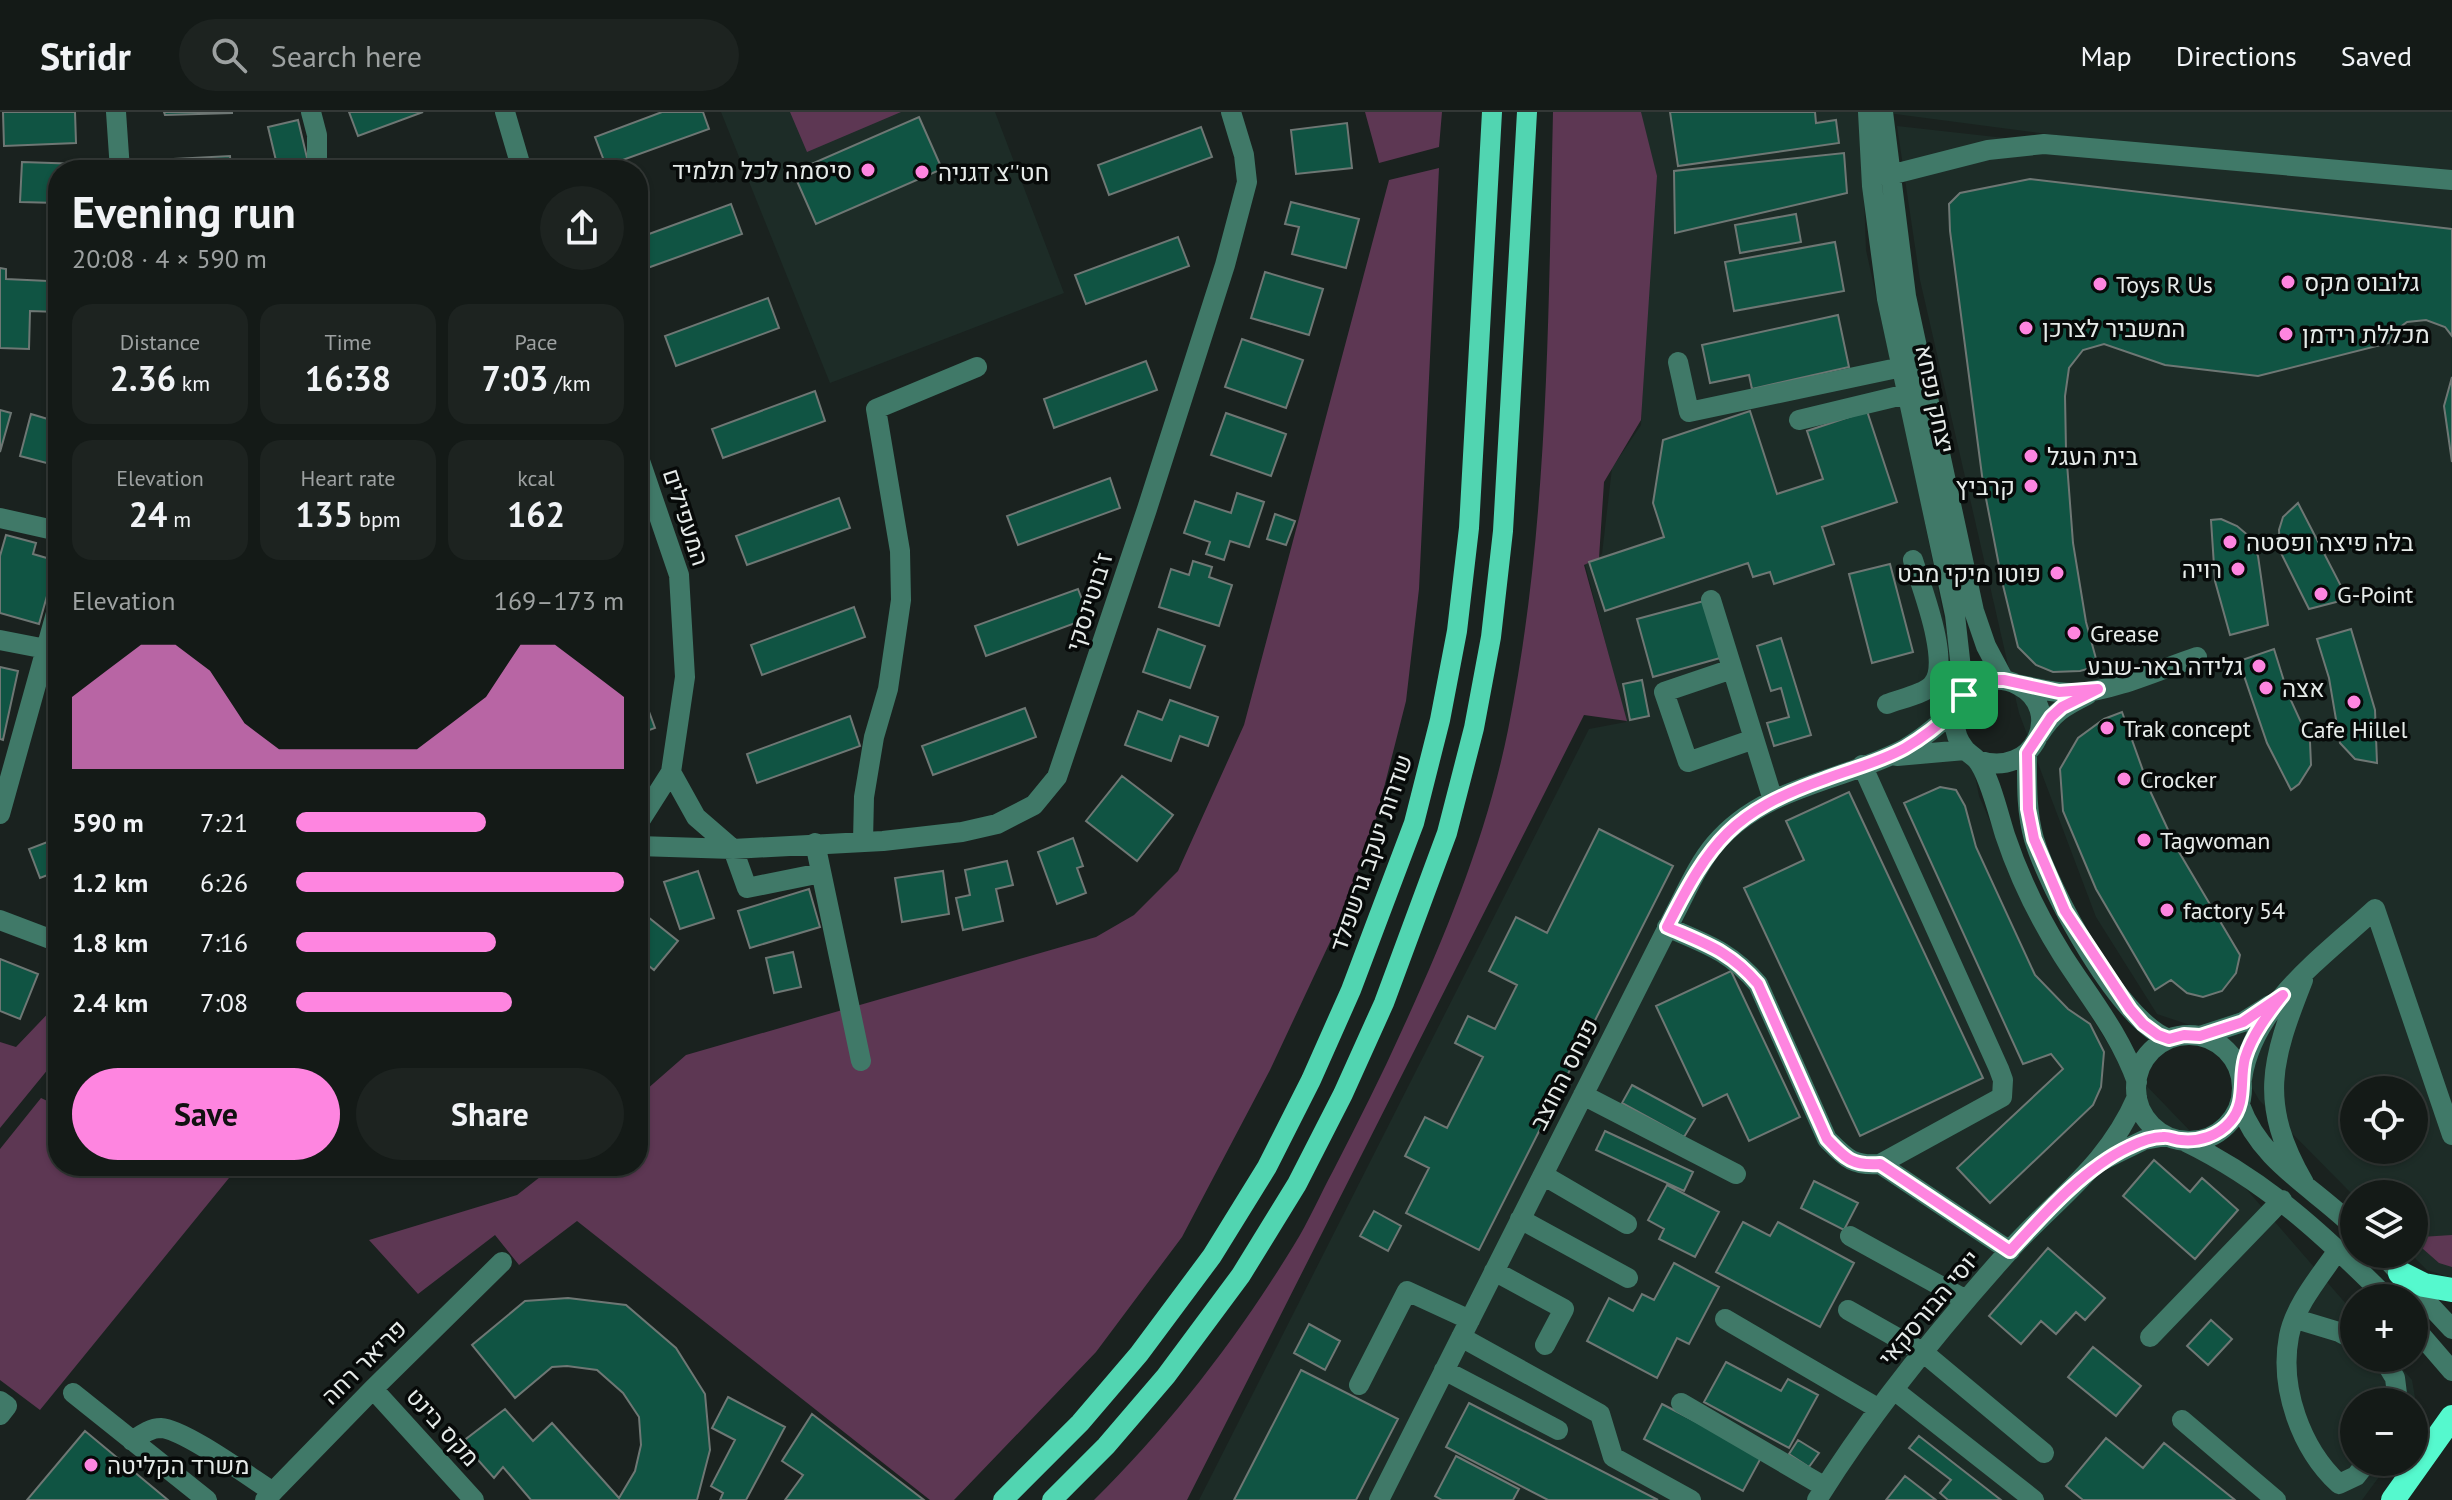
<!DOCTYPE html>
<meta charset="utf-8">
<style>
:root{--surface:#141a17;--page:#1d2320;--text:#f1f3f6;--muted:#9da1a1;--line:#333836;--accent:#fe85e0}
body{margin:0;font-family:"PT Sans",Heebo,sans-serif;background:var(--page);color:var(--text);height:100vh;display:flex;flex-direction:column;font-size:30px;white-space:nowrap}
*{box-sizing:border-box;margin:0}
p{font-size:26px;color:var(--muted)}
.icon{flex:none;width:44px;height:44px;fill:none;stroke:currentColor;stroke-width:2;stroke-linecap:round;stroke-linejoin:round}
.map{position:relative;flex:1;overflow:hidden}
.side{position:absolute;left:48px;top:48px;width:600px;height:1016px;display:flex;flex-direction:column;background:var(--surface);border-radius:32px;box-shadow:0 2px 6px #0004,0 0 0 2px var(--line)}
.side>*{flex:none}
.fabs{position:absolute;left:2340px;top:964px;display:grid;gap:16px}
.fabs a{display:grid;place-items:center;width:88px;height:88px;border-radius:50%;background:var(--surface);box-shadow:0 2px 6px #0004,0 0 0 2px var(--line);font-size:40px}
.pin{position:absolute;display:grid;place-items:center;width:68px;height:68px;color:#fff;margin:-34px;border-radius:16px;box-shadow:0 4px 12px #0006}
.round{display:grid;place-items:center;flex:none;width:84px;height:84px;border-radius:42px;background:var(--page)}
.head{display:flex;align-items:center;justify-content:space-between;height:136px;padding:0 24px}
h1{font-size:44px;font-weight:700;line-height:60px}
.metrics{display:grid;grid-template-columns:repeat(3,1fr);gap:12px;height:136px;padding:8px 24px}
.metrics div{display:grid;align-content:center;border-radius:20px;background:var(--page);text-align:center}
.metrics b{font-size:34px;font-weight:700}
.metrics small{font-size:22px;font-weight:400}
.metrics p{font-size:22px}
.chart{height:224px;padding:16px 24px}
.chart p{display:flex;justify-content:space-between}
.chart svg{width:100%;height:144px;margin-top:8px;fill:var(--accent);opacity:.7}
.primary-button{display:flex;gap:16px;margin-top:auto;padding:16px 24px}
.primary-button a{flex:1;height:92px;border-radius:48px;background:var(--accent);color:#111;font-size:32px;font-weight:700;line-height:92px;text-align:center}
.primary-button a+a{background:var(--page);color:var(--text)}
ul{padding:0 24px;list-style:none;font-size:26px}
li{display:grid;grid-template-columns:128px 96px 1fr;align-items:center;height:60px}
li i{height:20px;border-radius:10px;background:var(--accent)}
header{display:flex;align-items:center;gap:48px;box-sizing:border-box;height:112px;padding:0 40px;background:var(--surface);border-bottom:2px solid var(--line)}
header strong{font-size:38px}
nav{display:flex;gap:44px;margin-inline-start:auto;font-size:28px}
.search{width:560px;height:72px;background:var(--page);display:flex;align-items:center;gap:20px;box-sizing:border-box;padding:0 28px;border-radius:44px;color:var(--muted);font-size:30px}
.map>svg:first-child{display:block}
.built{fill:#1d2c27;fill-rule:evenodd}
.green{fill:#5d3753}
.building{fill:#105443;stroke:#6e7774;stroke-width:2}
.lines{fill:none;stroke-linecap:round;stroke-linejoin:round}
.minor{stroke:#407968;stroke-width:20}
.major{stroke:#51d5b1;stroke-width:20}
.highway{stroke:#55f9ce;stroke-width:24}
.route-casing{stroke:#fff;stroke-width:16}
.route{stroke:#fe85e0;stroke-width:10}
.poi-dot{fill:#fe85e0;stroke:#070a09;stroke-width:3}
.labels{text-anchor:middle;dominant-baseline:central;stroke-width:7;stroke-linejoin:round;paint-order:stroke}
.poi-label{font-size:24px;fill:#e6ebe9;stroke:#070a09;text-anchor:start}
.street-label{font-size:24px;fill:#e6ebe9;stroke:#070a09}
</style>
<header>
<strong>Stridr</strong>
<div class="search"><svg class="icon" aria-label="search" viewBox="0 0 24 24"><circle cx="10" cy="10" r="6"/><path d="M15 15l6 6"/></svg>Search here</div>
<nav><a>Map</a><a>Directions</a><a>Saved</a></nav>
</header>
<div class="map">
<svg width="2452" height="1388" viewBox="0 0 2452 1388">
<rect width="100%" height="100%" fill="#1a221f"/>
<!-- built -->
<path class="built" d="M721,0H995L1064,181L830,271Z
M1640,0H1861L1866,138L1915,360L1979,684L2032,806L2111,937L2248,1079L2354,1201V1246H2393L2412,1268L2420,1315L2414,1322V1290H2354V1350H2390L2362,1388H1199L1589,617L1626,610L1585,452L1602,442L1612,356L1641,313L1652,56Z
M1880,0H2452V1166L2427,1158L2411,1142H2414V1082H2354V1084L2259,988L2223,924L2157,902L2096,805L2019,601L1920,168L1897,14L2449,75ZM2354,978H2414V1038H2354Z"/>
<!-- green -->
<path class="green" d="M790,0H901L807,40Z
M1365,0H1442L1439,35L1379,51Z
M1553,0H1641L1657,64L1641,308L1604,370L1599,446L1584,453L1627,609L1584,603L1187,1388H1094C1171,1312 1238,1225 1294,1133C1309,1109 1320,1083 1333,1059C1357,1012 1381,965 1403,916C1447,820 1487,722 1508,618C1549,414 1548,207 1553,0Z
M1439,56L1419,477L1406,589L1372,723L1330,830L1270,958L1182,1125L1096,1240L954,1388H930L577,1109L519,1153L495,1123L418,1182L369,1128L517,1083L554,1054H638V985L686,943L1096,825L1134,803L1178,759L1244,613L1389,68Z
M58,891V945L0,1016V930L16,935Z
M41,986L58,994V1054H200L229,1066L40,1298L0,1268V1037Z
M2414,1122L2421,1125L2452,1123V1155L2439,1151L2414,1129Z"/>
<!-- building -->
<path class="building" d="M3,0H75L76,31L4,34Z
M164,0H232V1L165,3Z
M349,0H423L358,24Z
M662,0H703L709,17L606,54L595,25Z
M1670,0H1815L1816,11L1836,8L1839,31L1678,54Z
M919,5L942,57L816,112L793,60Z
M298,8L308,50L278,57L268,15Z
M1347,11L1352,56L1296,62L1291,18Z
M1201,15L1212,45L1109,83L1098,53Z
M1844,41L1847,81L1675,121L1674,59Z
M230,44L231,58H174V47Z
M22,50L81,52V58H58V91L20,90Z
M2030,67L2452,117V224L2445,215L2426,208L2407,210L2394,220L2389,231L2258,264L2165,253L2104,232L2083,238L2069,256L2065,284L2066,338L2073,431L2086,510L2098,554L2080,559L2053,560L2036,553L2018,535L2002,469L1983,371L1950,119L1949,92L1960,81Z
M1291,90L1359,107L1346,156L1292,142L1299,115L1285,112Z
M731,92L742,122L639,159L638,126Z
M1796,102L1801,130L1740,141L1735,113Z
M1178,125L1189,154L1086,192L1075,163Z
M1835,130L1844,179L1734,199L1725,150Z
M50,132H58V200L30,199L29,237L0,236V156L6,157V167L48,169Z
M1265,160L1323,177L1309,223L1251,206Z
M768,186L779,216L676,254L665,224Z
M1838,203L1849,255L1752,277L1749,263L1710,271L1702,233Z
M1242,227L1303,248L1286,296L1225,275Z
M1146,249L1157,278L1054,316L1044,287Z
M53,250H58V279H51Z
M2452,265V350L2444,294Z
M815,279L825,309L723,346L712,317Z
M0,298L11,301L0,340Z
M1750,299L1777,382L1823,367L1807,319L1867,299L1897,390L1822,415L1834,452L1774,472L1770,460L1753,465L1748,451L1605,499L1589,450L1664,425L1653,391L1663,328Z
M1226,301L1286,322L1271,364L1211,343Z
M31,302L58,310V354L20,344Z
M1110,366L1120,396L1018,433L1007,404Z
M1237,381L1264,390L1249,435L1230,429L1224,448L1206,442L1210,430L1184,421L1195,389L1231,401Z
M839,386L850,416L747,453L736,424Z
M2298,391L2342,476L2344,488L2309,497L2280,439L2279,418L2283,405Z
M1275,402L1295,409L1286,433L1267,427Z
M2221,407L2237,414L2250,425L2258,444L2268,513L2230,523L2215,469L2211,408Z
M6,423L36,431L33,442L57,449L39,512L0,501V444Z
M1193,449L1212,455L1209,465L1232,473L1219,514L1159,495L1171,457L1189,463Z
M1890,452L1913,540L1872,551L1849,462Z
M1078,477L1089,506L986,544L975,514Z
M1704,489L1720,546L1653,565L1637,507Z
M854,495L865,525L762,563L751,533Z
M1158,517L1205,534L1190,576L1143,560Z
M2351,517L2375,598L2377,651L2355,647L2340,631L2329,566L2317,527Z
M1781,526L1811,623L1774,634L1767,611L1789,605L1781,576L1771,579L1757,534Z
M2274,537L2288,582L2310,630L2311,653L2299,672L2291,678L2267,631L2239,549Z
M0,555L18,559L3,628L0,627Z
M1642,568L1649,604L1630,608L1623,572Z
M644,586L655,616L638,622V589Z
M1170,588L1218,605L1208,634L1180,624L1171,649L1125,633L1138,599L1162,608Z
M1025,596L1036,625L933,663L922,634Z
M2122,600L2151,681L2176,735L2240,843L2236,861L2222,879L2203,885L2187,881L2171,868L2155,878L2096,777L2063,699L2060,657L2078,626L2104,607Z
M850,604L860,634L757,671L747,642Z
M58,627V653L50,630Z
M1122,664L1173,703L1137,749L1086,709Z
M1940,675L1956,678L1965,694L1976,735L2035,863L2068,897L2090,912L2104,940L2101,975L2093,993L1990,1091L1957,1056L2063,957L2051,942L2023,952L1904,691Z
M1849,680L1983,966L1860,1024L1744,776L1804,748L1786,709Z
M1599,717L1673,754L1479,1138L1406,1101L1429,1056L1405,1044L1425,1005L1447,1016L1483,945L1455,931L1468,904L1495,917L1517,873L1489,859L1516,805L1547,821Z
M58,726V759L40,766L29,737Z
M1073,726L1083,754L1077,756L1086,781L1057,792L1038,740Z
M1007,749L1013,773L996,777L1003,809L963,818L956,786L970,783L965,758Z
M698,759L714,806L680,817L664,770Z
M943,759L949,802L902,810L895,766Z
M809,777L820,815L750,836L738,799Z
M638,797L678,829L654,858L638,845Z
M793,840L801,875L774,881L766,846Z
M0,847L38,862L20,907L0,899Z
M1731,859L1800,1005L1749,1029L1727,982L1703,994L1656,894Z
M1632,973L1695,1007L1684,1025L1622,991Z
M1605,1019L1693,1060L1684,1079L1596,1038Z
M2154,1048L2190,1080L2202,1066L2238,1098L2195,1147L2123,1084Z
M1814,1069L1858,1091L1844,1118L1801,1096Z
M1667,1073L1719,1100L1695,1145L1659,1127L1664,1117L1648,1108Z
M1374,1099L1401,1114L1388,1139L1360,1124Z
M1743,1110L1770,1124L1778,1110L1854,1151L1820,1215L1716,1160Z
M2048,1136L2105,1186L2085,1208L2076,1200L2056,1222L2041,1209L2021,1232L1989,1204Z
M1674,1151L1719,1175L1689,1232L1677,1226L1657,1266L1587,1229L1609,1186L1633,1199L1642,1182L1654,1188Z
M568,1186L626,1193L676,1236L705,1282L710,1338L697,1388H531L503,1355L494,1366L462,1330L505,1297L533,1329L552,1311L619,1386L635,1359L641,1333L639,1305L623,1281L597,1258L567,1254L552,1255L515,1286L472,1233L525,1189Z
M2211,1208L2232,1227L2208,1253L2187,1234Z
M1309,1212L1340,1229L1325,1258L1294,1241Z
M2093,1235L2141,1274L2116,1304L2068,1265Z
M1726,1250L1781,1279L1788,1267L1818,1283L1789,1336L1704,1290Z
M1301,1258L1398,1307L1356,1388H1234Z
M728,1285L785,1315L746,1388H720L723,1381L711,1374L735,1328L712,1316Z
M1469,1291L1658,1388H1548L1446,1335Z
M1662,1292L1762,1344L1743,1379L1644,1327Z
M812,1302L924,1388H785L803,1363L782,1349Z
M85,1319L168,1388H27Z
M1919,1324L2001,1388H1948L1940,1381L1951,1368L1909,1336Z
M2106,1326L2143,1356L2164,1331L2235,1388H2083L2066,1374Z
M1798,1328L1819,1341L1809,1355L1789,1342Z
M1456,1344L1519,1377L1513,1388H1442L1435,1384Z
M1905,1364L1936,1388H1886Z"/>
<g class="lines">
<!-- minor -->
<path class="minor" d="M116,0L120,58
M311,0L317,23V58
M505,0L522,58
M1868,0L1872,74L1887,187L1955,503L1964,583
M1883,0L1906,184L1974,499L1986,534L2004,568
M1890,63L1988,38L2044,32L2452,68
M1678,250L1689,300L1902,255
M1799,308L1907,282
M638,343L679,463L685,565L671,660L638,712
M0,406L58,419
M1711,488L1773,688
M0,528L46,537
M1732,557L1664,580L1688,650L1754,627
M2016,572C2036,576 2057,582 2078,581C2116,578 2161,557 2197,545
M1887,592C1899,587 1923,583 1932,573C1952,552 1921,474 1913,448
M2039,623C2054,600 2063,595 2087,583
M2027,641C2027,670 2026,699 2034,727C2049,777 2119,909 2169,927
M1897,644L1965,638
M1977,648C2035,668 2065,597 2018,573C2005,566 1989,566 1977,573C1954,586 1948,616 1964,636C1967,641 1974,644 1977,648C1989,662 1999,704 2005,723C2019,765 2039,806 2063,844C2090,886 2120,922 2137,970
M671,660L696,705L733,737L747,776L821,761
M0,702L58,494
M863,729L864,685L874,625L888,577L901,488L900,439L876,297L977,255
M815,731L861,949
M638,734L733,737L883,729L962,720L997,712L1034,693L1057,665L1147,397L1225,153L1247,70L1244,43L1231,0
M0,808L58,830
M1667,815C1706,832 1730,839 1758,872L1827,1027C1846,1046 1852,1054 1880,1052L2002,985L2003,968L1999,957L1862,653
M2303,868C2271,949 2258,991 2304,1071
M2136 976a53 53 0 1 1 106 0a53 53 0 1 1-106 0Z
M2200,924L2243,910L2270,893
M2242,967C2253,893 2323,845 2375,797L2452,1023
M1583,983L1736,1062
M2240,993C2260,1049 2313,1075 2354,1115
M2184,1029C2265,1068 2324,1123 2387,1186
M2101,1049L2144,1028L2166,1024
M1880,1052L2010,1139
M1543,1063L1627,1112
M1520,1107L1628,1166
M1850,1124L1966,1188
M2338,1138C2321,1163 2295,1193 2289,1224C2279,1276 2301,1337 2339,1372L2356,1364L2367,1350
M2382,1142L2452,1217
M1494,1159L1564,1197L1545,1233
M1848,1198L1924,1241L2044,1341
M1725,1207L1879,1297
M2296,1207L2339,1220L2354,1228
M2414,1215L2452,1259
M1461,1225L1600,1302L1613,1345L1691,1388
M2150,1225L2282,1088
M2383,1246L2395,1266L2398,1290
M1444,1258L1558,1318
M1359,1273L1407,1179L1470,1208
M373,1277L474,1388
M1894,1278L2034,1388
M73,1281L207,1388
M0,1289L7,1294L0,1303
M1681,1291L1825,1375
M2182,1308L2276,1388
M132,1329C141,1323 150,1316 161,1316C184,1317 251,1366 273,1380
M265,1388L373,1277L502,1150
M1379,1388L1675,801C1687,778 1698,752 1715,732C1764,674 1841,670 1904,637C1924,626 1940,611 1957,596
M1817,1388C1872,1299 1940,1216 2010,1138C2058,1085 2107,1054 2137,985"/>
<!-- major -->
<path class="major" d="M1003,1388L1080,1311L1139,1242L1212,1144L1267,1055L1311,968L1351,878L1414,711L1440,608L1457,519L1469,416L1492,0
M1052,1388L1106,1334L1166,1264L1241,1163L1297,1072L1343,982L1384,891L1447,721L1474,616L1491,525L1503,419L1527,0"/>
<!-- highway -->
<path class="highway" d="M2400,1161L2424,1173L2452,1178
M2393,1388L2452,1305"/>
</g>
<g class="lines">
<!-- route casing -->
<g class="route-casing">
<path id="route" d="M1989,568H2004L2059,580L2098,577L2062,595L2051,605L2027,641L2028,697L2034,727L2065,799L2130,897L2143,912L2158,923L2169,927L2184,923L2200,924L2243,910L2283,883C2268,902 2252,923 2245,946C2239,968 2247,991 2230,1010C2218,1024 2199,1030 2181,1028C2175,1028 2169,1024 2163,1025C2151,1025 2139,1030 2129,1035C2084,1056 2043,1103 2010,1139L1880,1052C1852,1054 1846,1047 1827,1027L1758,872C1730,839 1706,832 1667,815C1711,728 1732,700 1825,667C1851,657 1880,650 1905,636C1922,626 1939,613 1953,599C1969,585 1966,578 1989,568Z"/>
</g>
<!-- route -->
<use href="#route" class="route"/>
</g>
<!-- markers -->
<g class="poi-dot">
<circle cx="868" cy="58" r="8"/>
<circle cx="922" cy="60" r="8"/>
<circle cx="2288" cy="170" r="8"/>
<circle cx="2100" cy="172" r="8"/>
<circle cx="2026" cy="216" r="8"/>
<circle cx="2286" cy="222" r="8"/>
<circle cx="2031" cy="344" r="8"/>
<circle cx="2031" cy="374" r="8"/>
<circle cx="2230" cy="430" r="8"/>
<circle cx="2238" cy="457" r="8"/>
<circle cx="2057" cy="461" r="8"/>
<circle cx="2321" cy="482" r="8"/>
<circle cx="2074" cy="521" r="8"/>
<circle cx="2259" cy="554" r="8"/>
<circle cx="2266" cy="576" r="8"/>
<circle cx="2354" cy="590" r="8"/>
<circle cx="2107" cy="616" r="8"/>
<circle cx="2124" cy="667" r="8"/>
<circle cx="2144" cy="728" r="8"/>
<circle cx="2167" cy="798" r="8"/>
<circle cx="91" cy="1353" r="8"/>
</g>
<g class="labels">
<!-- poi labels -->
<g class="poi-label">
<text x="852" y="58" text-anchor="end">סיסמה לכל תלמיד</text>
<text x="938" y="60">חט''צ דגניה</text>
<text x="2304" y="170">גלובוס מקס</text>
<text x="2116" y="172">Toys R Us</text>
<text x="2042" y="216">המשביר לצרכן</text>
<text x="2302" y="222">מכללת רידמן</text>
<text x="2047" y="344">בית העגל</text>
<text x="2015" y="374" text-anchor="end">קרביץ</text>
<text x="2246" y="430">בלה פיצה ופסטה</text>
<text x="2222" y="457" text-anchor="end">רויה</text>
<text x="2041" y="461" text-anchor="end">פוטו מיקי מבט</text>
<text x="2337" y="482">G-Point</text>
<text x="2090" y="521">Grease</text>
<text x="2243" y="554" text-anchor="end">גלידה באר-שבע</text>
<text x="2282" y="576">אצה</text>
<text x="2123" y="616">Trak concept</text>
<text x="2354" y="617" text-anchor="middle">Cafe Hillel</text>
<text x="2140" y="667">Crocker</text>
<text x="2160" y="728">Tagwoman</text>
<text x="2183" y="798">factory 54</text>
<text x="107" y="1353">משרד הקליטה</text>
</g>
<!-- street labels -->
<g class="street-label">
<text transform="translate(1935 287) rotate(78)">יצחק נפחא</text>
<text transform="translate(686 405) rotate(72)">המעפילים</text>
<text transform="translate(1089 490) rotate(-72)">ז'בוטינסקי</text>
<text transform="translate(1371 741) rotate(-71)">שדרות יעקב גרשפלד</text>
<text transform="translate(1564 962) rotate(-63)">פנחס החוצב</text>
<text transform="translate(1929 1196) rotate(-50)">יוסי הבורסקאי</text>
<text transform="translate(364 1250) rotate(-45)">פריאר רחה</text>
<text transform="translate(443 1315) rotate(48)">מקס בינט</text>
</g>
</g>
</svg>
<div class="fabs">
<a><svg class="icon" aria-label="locate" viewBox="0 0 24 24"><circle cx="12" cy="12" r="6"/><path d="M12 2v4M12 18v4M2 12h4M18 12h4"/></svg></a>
<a><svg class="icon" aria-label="layers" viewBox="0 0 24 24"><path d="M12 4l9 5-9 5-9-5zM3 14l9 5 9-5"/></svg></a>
<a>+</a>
<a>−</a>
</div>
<div class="pin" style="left:1964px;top:583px;background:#1e9e55"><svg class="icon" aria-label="arrive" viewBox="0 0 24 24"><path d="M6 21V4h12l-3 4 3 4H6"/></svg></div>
<section class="side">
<div class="head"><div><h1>Evening run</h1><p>20:08 · 4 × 590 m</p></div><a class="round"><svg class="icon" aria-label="share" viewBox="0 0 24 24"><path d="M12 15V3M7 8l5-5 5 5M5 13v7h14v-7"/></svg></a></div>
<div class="metrics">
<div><p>Distance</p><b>2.36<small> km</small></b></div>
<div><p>Time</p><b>16:38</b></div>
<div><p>Pace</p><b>7:03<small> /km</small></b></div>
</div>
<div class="metrics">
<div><p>Elevation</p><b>24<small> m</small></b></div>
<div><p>Heart rate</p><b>135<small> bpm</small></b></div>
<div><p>kcal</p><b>162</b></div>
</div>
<div class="chart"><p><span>Elevation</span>169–173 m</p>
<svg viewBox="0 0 160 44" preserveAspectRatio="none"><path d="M0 44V22L10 14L20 6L30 6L40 14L50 30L60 38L70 38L80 38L90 38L100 38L110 30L120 22L130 6L140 6L150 14L160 22V44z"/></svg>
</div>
<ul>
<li><b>590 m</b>7:21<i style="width:58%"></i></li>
<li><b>1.2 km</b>6:26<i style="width:100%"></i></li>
<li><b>1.8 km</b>7:16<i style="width:61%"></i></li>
<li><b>2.4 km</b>7:08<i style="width:66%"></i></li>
</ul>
<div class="primary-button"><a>Save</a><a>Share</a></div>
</section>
</div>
